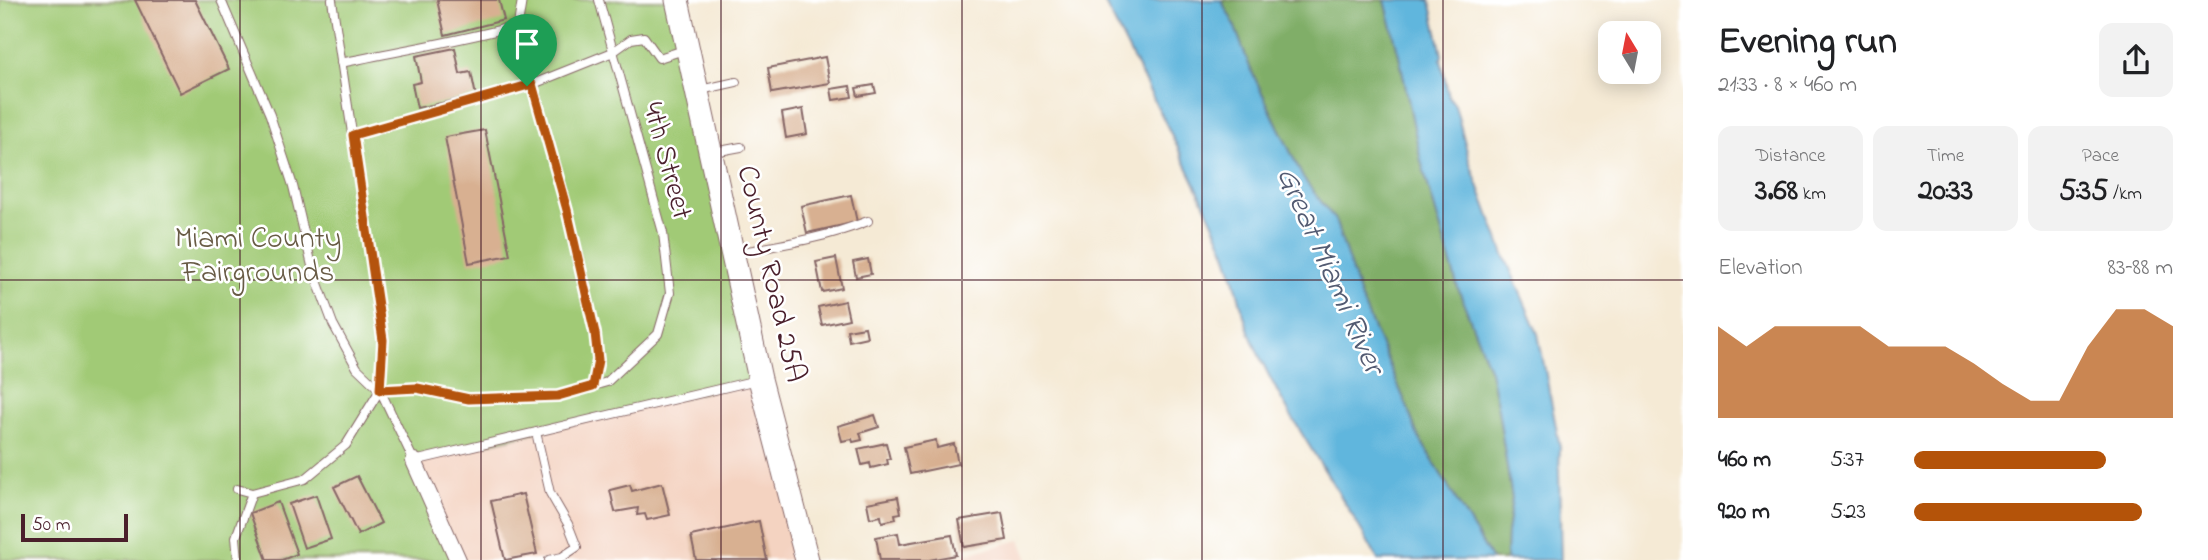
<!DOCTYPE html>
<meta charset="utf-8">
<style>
:root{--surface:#fff;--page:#f2f2f2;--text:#202124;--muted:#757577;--accent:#b45309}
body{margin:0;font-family:"Indie Flower",sans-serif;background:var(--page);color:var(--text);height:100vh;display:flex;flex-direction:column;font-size:26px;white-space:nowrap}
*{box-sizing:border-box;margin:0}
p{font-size:23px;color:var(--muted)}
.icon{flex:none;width:38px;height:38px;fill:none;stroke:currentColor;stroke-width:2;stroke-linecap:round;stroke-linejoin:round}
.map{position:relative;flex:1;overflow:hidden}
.sheet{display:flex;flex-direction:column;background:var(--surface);width:525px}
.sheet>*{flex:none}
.needle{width:46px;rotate:350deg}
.tools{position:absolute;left:1598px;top:21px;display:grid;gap:14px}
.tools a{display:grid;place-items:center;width:63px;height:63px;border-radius:14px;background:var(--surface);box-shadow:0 4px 18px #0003;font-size:35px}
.scale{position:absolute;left:21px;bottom:18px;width:107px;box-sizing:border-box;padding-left:7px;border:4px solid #4a1f2b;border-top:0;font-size:19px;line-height:24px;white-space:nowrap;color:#4a1f2b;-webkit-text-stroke:5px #fff;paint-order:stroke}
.pin{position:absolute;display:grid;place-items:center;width:60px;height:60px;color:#fff;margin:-72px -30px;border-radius:50% 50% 50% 0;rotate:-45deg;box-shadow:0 0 7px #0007}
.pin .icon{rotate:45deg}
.round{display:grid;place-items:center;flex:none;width:74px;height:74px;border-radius:14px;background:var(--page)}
.headline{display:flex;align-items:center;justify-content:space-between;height:119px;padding:0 35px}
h1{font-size:38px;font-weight:700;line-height:52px}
.metrics{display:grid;grid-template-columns:repeat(3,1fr);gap:10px;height:119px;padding:7px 35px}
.metrics div{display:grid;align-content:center;border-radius:14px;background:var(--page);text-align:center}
.metrics b{font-size:30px;font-weight:700}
.metrics small{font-size:19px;font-weight:400}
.metrics p{font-size:19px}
.chart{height:196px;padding:14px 35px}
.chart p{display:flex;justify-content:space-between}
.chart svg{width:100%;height:126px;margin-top:7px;fill:var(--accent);opacity:.7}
ul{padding:0 35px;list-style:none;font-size:23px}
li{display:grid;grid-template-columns:112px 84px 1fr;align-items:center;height:52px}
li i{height:18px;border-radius:9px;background:var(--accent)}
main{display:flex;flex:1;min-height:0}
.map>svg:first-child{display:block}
.built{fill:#f4d3c1}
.green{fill:#a1ca76;stroke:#767450;stroke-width:2}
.forest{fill:#80ae67;stroke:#656649;stroke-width:2}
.water{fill:#61b6dd;stroke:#566a84;stroke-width:2}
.building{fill:#d8b091}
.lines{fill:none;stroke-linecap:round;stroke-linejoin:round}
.service-casing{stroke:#866666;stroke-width:10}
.minor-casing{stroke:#866666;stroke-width:18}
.secondary-casing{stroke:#866666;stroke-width:25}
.service{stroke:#fff;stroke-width:8}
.minor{stroke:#fff;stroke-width:16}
.secondary{stroke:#fff;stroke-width:23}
.route-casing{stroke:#fff;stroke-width:14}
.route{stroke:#b45309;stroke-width:9}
.grid{fill:none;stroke:#4a1f2b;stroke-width:2;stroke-opacity:0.55}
.labels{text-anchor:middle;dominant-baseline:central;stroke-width:5;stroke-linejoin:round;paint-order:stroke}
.street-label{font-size:30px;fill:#4a1f2b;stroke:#fff}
.park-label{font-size:30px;fill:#685b45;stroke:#fff}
.water-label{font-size:32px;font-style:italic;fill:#535b72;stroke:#fff}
</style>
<main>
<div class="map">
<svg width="1683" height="560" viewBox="0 0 1683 560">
<rect width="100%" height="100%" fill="#fff"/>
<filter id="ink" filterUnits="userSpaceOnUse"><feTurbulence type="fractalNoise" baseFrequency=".0143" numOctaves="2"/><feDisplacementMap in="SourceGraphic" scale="14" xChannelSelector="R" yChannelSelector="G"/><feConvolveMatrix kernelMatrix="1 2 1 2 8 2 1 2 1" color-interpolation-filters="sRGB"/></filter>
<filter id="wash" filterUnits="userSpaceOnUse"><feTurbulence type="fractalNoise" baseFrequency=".00686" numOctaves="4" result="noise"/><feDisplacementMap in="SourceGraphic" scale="28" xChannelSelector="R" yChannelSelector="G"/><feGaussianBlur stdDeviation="1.57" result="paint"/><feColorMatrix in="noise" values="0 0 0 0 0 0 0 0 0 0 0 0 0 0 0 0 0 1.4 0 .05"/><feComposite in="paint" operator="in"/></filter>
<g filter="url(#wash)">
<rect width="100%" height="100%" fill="#f5ead5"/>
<!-- built -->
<path class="built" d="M760,379L807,560H458L414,461Z
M1020,540L1028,560H944Z"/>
<!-- green -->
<path class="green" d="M0,0H677L760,379L414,461L458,560H0Z"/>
<!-- forest -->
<path class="forest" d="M1221,0H1385L1399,55L1421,161L1458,288L1490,371L1498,409L1512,499L1507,533L1506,560H1492L1417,434L1407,406L1361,299L1335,220L1303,178L1251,70L1233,22Z"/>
<!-- water -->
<path class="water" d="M1103,0H1221L1233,22L1251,70L1303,178L1335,220L1361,299L1407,406L1417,434L1492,560H1378C1339,487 1287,420 1254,344C1240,313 1237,279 1224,248C1188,164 1145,82 1103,0Z
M1385,0H1430L1442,55L1441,60L1449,97L1455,105L1470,163L1504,255L1538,334L1560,447L1559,472L1561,560H1506L1507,533L1512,499L1498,409L1490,371L1458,288L1421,161L1399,55Z"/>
<g id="blocks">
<!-- building -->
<path class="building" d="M135,0H195L229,69L180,93Z
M437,0H499L504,20L445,35Z
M455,48L460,74L471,72L476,96L417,108L412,84L421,82L416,56Z
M825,57L830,83L772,93L768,68Z
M874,85L876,93L858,96L856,88Z
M850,86L852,97L833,100L831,89Z
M803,109L807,134L786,138L782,113Z
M485,130L510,255L469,263L445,137Z
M851,195L857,222L807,233L801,206Z
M836,258L842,288L822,292L816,262Z
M868,259L871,274L856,277L853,262Z
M845,301L849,319L822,325L818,307Z
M865,327L867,337L849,341L847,330Z
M875,415L879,427L860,433L862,440L853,442L852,439L842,441L838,426Z
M936,440L937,448L954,444L958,464L910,474L904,447Z
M886,443L890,459H887L888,464L871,468L870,463L862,465L858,449Z
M357,476L381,523L358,535L334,487Z
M662,483L670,515L647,520L645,514L637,515L638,508L615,512L610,490L630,485L632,491Z
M523,494L537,554L505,560L491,501Z
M316,495L331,539L304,548L289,504Z
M898,497L901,513L895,514L896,519L882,522L881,516L870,518L867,503Z
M278,502L297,554L282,560H267L250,513Z
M1002,513L1007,540L964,547L959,520Z
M759,521L767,560H696L691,536Z
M898,533L900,544L952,535L956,555L929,560H880L876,537Z"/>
</g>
</g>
<g filter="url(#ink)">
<use href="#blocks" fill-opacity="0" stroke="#866666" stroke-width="2"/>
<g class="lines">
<!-- service casing -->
<g class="service-casing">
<path id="service" d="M221,0L270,115L293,186L313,270L333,324L357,368L380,390L414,461L757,380
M332,0L383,339L380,390
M522,0L518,25L522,60L528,86
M341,63C401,50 460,41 518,25
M532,84L567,210L595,333L598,360L593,386
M700,90L736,82
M353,135L528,86L613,52L631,39L644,37L659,58L684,50
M714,152L741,147
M736,253C780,245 826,238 868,221
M536,432L550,493L568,524L577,547L562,557L549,560
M237,489L252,493L305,479L346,445L380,390L417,388L469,399L558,396L607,382L658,334L670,293L663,233L599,0
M238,560L236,537L252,493"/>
</g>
<!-- minor casing -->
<g class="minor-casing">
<path id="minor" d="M414,461L458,560"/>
</g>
<!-- secondary casing -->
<g class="secondary-casing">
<path id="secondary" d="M677,0L760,379L807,560"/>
</g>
<!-- service -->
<use href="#service" class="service"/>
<!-- minor -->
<use href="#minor" class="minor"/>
<!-- secondary -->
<use href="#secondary" class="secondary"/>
</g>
</g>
<g class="lines" filter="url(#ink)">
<!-- route casing -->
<g class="route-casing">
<path id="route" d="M532,84L567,210L595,333L598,360L593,386L558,396L469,399L417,388L380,390L383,340L353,135Z"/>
</g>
<!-- route -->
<use href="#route" class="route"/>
</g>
<!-- grid -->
<path class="grid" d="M240,0V560M481,0V560M721,0V560M962,0V560M1202,0V560M1443,0V560M0,280H1683"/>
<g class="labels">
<!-- street labels -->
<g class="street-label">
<text transform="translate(666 161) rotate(75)">4th Street</text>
<text transform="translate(770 274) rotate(77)">County Road 25A</text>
</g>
<!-- park labels -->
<g class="park-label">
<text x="258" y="240">Miami County<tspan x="258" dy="34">Fairgrounds</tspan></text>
</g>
<!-- water labels -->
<g class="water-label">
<text transform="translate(1329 271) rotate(66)">Great Miami River</text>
</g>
</g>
</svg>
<div class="tools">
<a><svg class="needle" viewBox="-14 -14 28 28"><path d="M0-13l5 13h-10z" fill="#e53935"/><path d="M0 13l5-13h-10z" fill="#757577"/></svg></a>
</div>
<div class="scale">50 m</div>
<div class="pin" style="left:527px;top:86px;background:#1e9e55"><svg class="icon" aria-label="arrive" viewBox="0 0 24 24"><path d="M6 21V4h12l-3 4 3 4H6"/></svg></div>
</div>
<section class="sheet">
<div class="headline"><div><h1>Evening run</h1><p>21:33 · 8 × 460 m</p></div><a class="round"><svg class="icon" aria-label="share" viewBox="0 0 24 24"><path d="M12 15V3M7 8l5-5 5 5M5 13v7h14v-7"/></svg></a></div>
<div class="metrics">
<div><p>Distance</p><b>3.68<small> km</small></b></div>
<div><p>Time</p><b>20:33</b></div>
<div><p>Pace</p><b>5:35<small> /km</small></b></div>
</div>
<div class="chart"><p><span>Elevation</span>83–88 m</p>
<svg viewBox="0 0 160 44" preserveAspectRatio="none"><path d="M0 44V12L10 19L20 12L30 12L40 12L50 12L60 19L70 19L80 19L90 25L100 32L110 38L120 38L130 19L140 6L150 6L160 12V44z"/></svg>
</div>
<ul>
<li><b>460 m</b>5:37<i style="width:74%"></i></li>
<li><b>920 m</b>5:23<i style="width:88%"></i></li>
</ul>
</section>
</main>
